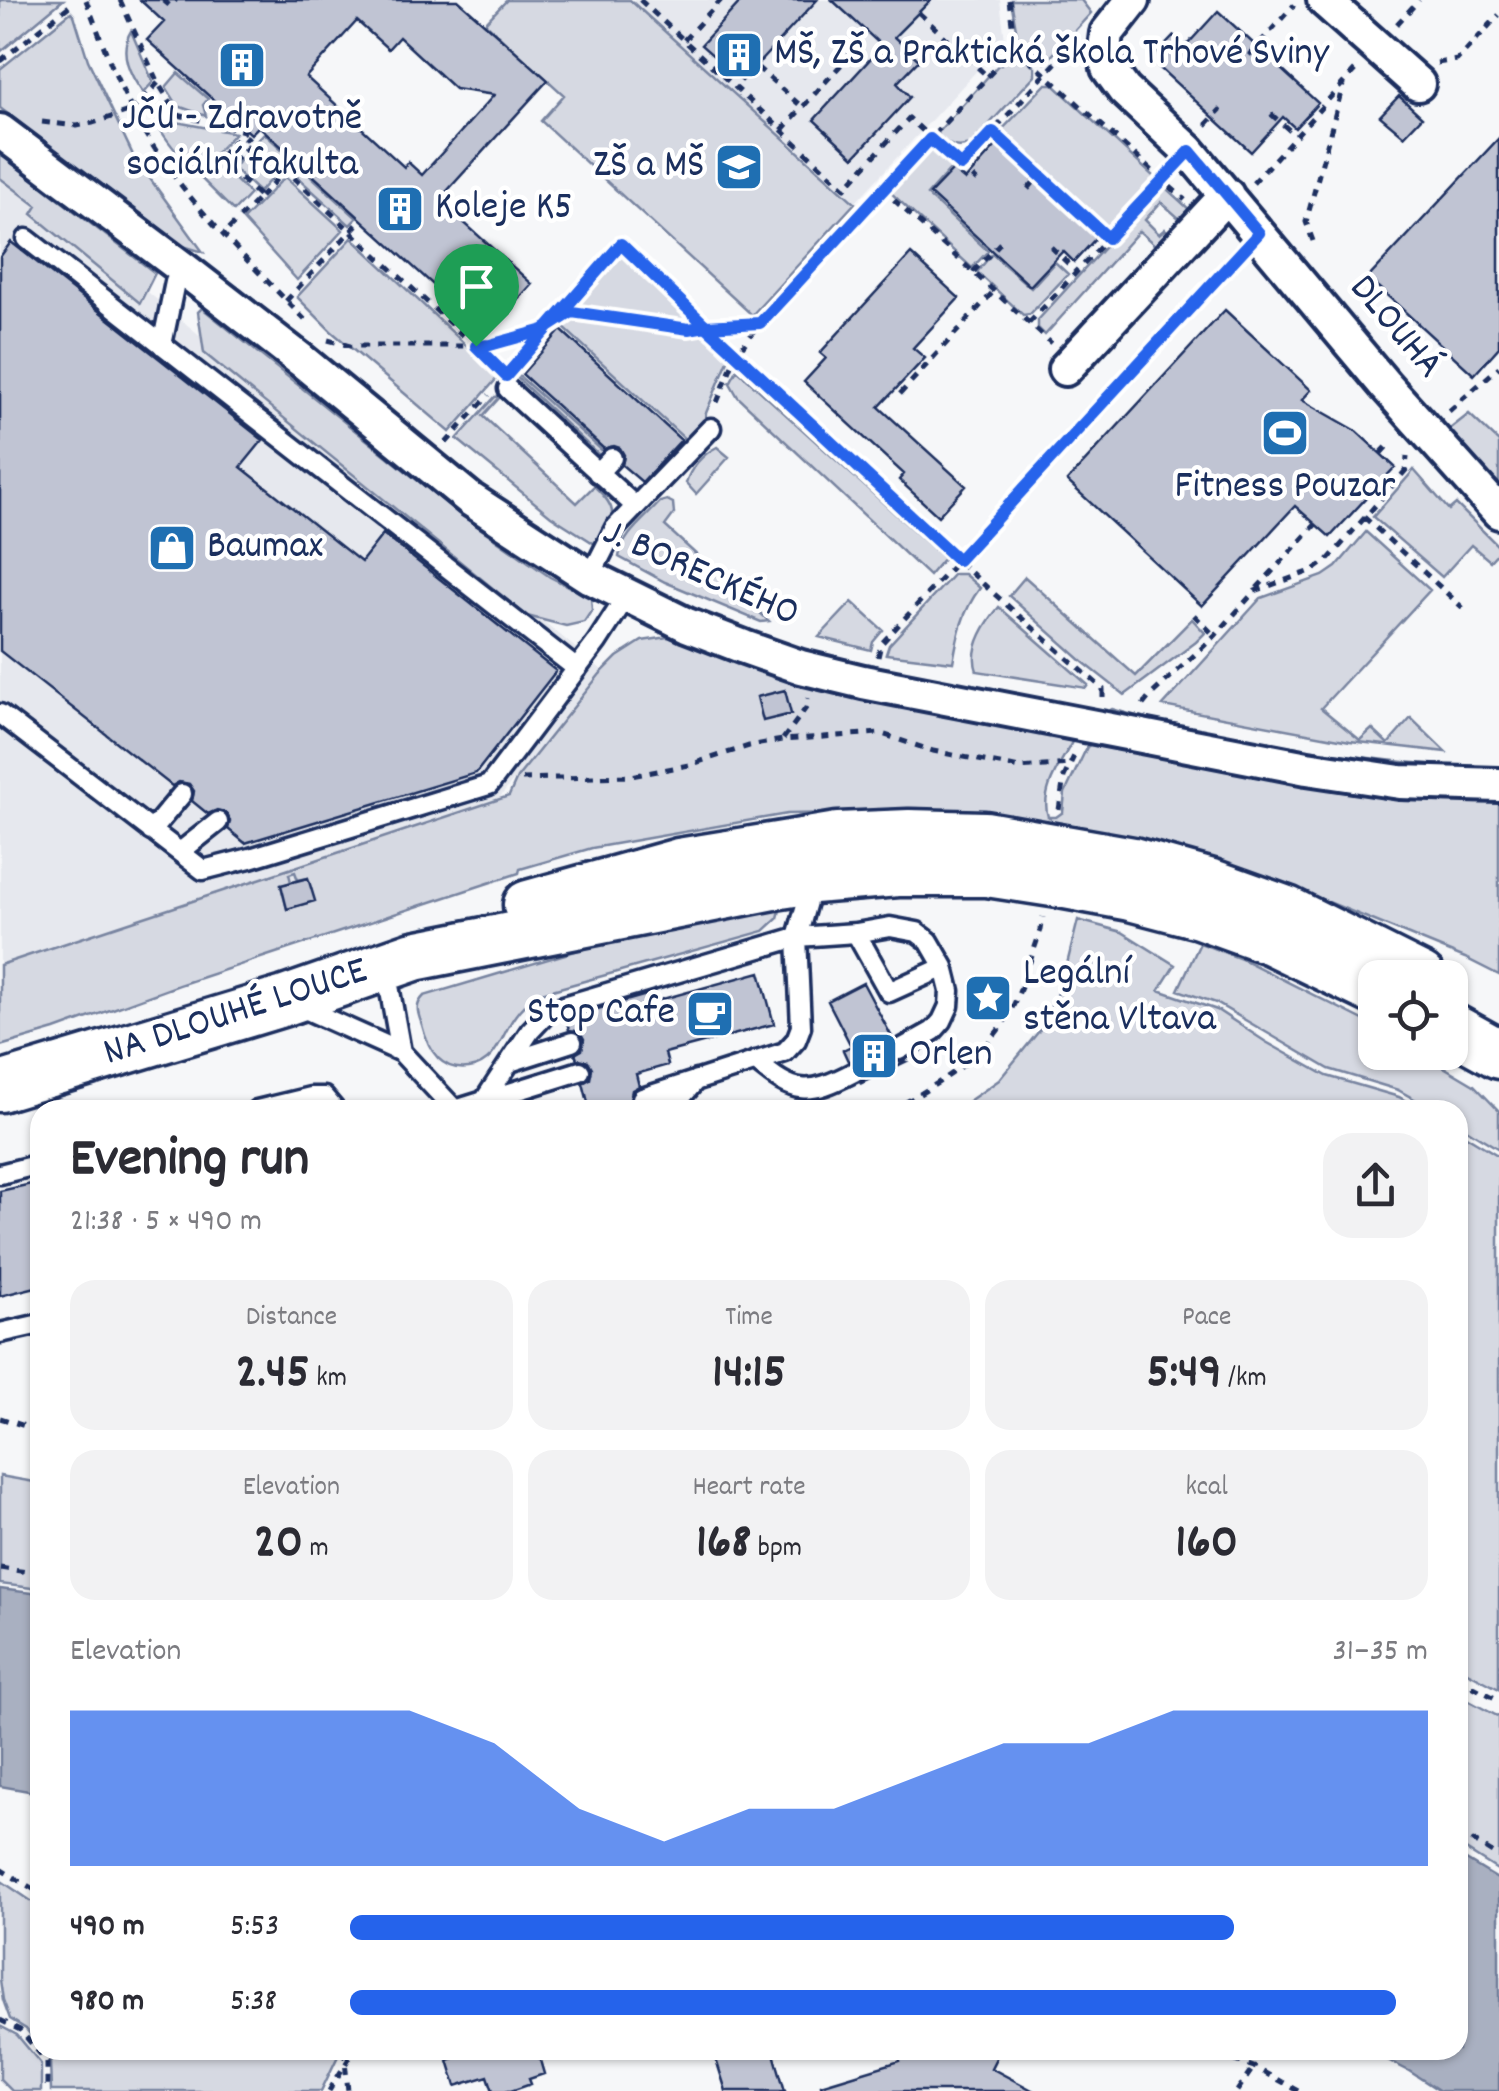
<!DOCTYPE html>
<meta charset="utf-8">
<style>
:root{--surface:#fff;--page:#f2f2f3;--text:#2b2b33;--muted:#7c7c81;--accent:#2563eb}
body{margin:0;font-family:Dekko,sans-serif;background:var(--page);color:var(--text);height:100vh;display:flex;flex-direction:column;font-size:38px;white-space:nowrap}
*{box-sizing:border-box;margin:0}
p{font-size:32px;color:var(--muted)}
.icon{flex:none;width:55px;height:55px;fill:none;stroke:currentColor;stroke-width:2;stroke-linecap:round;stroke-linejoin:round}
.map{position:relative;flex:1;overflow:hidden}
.sheet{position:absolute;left:30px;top:1100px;width:1438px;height:960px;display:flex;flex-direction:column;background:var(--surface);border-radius:30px;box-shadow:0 2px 8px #0004}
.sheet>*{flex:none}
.controls{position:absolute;left:1358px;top:960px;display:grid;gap:20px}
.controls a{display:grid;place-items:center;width:110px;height:110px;border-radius:20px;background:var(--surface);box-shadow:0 2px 8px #0004;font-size:50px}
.pin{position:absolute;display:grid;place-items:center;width:85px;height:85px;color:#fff;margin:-102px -42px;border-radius:50% 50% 50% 0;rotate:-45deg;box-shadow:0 0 10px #0007}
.pin .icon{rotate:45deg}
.round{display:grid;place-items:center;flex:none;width:105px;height:105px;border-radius:30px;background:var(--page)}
.head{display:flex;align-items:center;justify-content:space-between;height:170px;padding:0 40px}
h1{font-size:55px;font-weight:700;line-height:75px}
.stats{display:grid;grid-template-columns:repeat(3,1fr);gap:15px;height:170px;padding:10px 40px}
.stats div{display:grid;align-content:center;border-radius:25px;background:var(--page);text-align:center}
.stats b{font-size:50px;font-weight:700}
.stats small{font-size:28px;font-weight:400}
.stats p{font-size:28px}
.chart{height:280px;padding:20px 40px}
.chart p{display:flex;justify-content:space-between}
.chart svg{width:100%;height:180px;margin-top:10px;fill:var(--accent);opacity:.7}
ul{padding:0 40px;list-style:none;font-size:32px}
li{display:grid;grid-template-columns:160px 120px 1fr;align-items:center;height:75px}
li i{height:25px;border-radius:12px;background:var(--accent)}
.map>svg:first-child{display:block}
.built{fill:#e6e8ee}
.green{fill:#d6d9e2;stroke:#7884a0;stroke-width:2.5;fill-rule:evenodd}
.water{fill:#a9b0c1;stroke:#707c99;stroke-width:2.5}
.building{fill:#c0c4d3;stroke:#1b2f5e;stroke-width:2.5;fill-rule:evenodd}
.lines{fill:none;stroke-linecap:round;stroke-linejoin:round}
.lane-casing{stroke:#1b2f5e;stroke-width:25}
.street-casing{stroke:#1b2f5e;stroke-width:40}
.secondary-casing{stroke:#1b2f5e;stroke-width:55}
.path{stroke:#1b2f5e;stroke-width:5;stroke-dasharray:8 8;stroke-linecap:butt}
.lane{stroke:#fff;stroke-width:18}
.street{stroke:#fff;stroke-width:32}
.secondary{stroke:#fff;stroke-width:48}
.route-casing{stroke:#fff;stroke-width:20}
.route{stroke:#2563eb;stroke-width:12}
.labels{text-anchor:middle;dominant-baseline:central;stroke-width:9;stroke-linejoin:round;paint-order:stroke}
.poi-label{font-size:40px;fill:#1b2f5e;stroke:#fff;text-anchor:start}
.street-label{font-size:40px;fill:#1b2f5e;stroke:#fff}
</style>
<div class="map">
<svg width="1499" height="2091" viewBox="0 0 1499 2091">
<rect width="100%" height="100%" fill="#f6f7f9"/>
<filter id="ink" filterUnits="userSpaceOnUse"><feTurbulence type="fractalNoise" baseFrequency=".01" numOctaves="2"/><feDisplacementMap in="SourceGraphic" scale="20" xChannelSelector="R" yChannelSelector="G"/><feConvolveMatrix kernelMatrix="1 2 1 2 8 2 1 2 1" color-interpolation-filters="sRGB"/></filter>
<g filter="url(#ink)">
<!-- built -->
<path class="built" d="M507,0H1000L1005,40L752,315L541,121L564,95L485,23Z
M0,169L602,670L452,857L306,907L0,1000Z"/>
<!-- green -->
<path class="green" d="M0,0H63L0,52Z
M507,0H630L855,203L752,315L541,121L564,95L485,23Z
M1011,0H1081L1091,13L1045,63L1017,35Z
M71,12L74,15L88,60L133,155L203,252L183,246L0,108V69Z
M131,31L153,82L143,93C130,75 118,52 131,31Z
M1010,52H1018L1035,67V75L970,145C955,149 950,146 939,137L938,132Z
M178,73L208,99L203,105L206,116L178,106L166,87Z
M1046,84H1053L1153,176V182L1107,232L998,134Z
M155,118L235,133L212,157L250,194L234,211C213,190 163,144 155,118Z
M264,133L357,218L350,225L284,165L259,192L233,168Z
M923,147L929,148L951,168L927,195L988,251L972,268L890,192L889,185Z
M0,154L155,273L140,303L32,214L37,206L0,178Z
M285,177L343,230L297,280L243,220Z
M1158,189H1167L1190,210L1181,220L1161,202L1145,220L1159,234L1165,229L1169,233L1156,246L1139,231L1045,335L1038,328V320Z
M352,238L499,376L450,432L331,331L297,297Z
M621,254L729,358L706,413L705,423L688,442L562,326L518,375L607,455L603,459L513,374Z
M992,254L1031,288L1055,262L1068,274L1030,314L1023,315L977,272Z
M202,308L457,512L550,577L591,598L592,610L584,622L566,626L527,616L204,353L198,312Z
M737,370L944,558L929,576L738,397L730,383Z
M501,396L483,416L577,503L594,486C619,509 617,518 595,544L551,516L457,439L495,397Z
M1469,414L1499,442V494L1446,432Z
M717,447L729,457L696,494L686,483C690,468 703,454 717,447Z
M1414,470L1449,510L1456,504L1499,547V551L1490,561L1471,545L1442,577L1373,517Z
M667,500L673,503L674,514L665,526L769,621L761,622L665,582L619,557C622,535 646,518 660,502Z
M1366,532L1430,590L1321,708L1360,740L1372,729L1388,744L1411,718L1446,752L1350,741L1163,706L1261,598L1323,576L1336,567Z
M954,574H964L980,588C962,612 958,634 953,662L886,654L889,645Z
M1025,577L1136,676L1192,619L1205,633L1196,642L1125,695L1083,662L1009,596Z
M852,602L883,630L873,642L871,650L819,637Z
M999,607L1088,685L1086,688L977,671C969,649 985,624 999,607Z
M668,637L772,674L1071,738L1072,742C1060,765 1040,790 1048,817H1056L1063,812L1065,793L1087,747L1092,743L1363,791L1427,800L1499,802V975L1465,958L1287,885L1190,853L1064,828L952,811L787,814L592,848L520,869L519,873L179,985L55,1030L0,1046V965L509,796L517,778L600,674L617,657L642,641ZM295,872L298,880L308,878L314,901L287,909L281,886L291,882L289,874Z
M1112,709C1154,722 1197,729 1240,737C1326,753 1411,767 1499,767V769C1366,772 1234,738 1104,714Z
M778,908L780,910L778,918L764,931L538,994C529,1000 521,1007 515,1016C501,1035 497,1064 469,1068C440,1072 428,1049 422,1025C418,1013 414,1006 424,996L609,941Z
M1078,920L1122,932L1175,965L1159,990L1217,1010L1266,1042L1327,1076L1399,1097L1421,1110H956L999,1080L1039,1031L1062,984Z
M1200,943L1244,960L1375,1026V1052L1420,1053L1474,1085L1499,1111V1149L1458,1124V1110H1434L1398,1090L1329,1069L1216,1003L1178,990Z
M1458,1131L1499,1156V1689L1458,1667Z
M0,1476L40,1483V1589L0,1584Z
M1458,1695L1499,1717V1871L1458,1845Z
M0,1880L40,1907V2047L26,2029L10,2019L3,2000L0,1980Z
M0,2026L17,2035L41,2064V2091H12L0,2079Z
M43,2050H338V2056L321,2091H51L50,2060Z"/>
<!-- water -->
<path class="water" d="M0,1589L40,1594V1793L0,1786Z
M1458,1855L1499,1880V2091H1440L1409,2071L1368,2050H1458Z"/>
<!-- building -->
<path class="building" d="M140,0H458L548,80L439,200L532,284L487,334L259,126L251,134L147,40L164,22ZM357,21L388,49L399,37L455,89L494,95L422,175L408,162L404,167L306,77Z
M742,0H817L742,81L701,45Z
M832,0H931L894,37L919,60L897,83L910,97L854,157L814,120L882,46Z
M1218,11L1318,103L1295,128L1283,117L1251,152L1151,60L1174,36L1186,46Z
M1399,96L1422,117L1404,136L1380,116Z
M1499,138V347L1474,375L1368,278Z
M997,145L1097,237L1074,262L1063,251L1030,286L930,194L953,170L965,180Z
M11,242L263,440L241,467L361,562L383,534L556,671L476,773L245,843L228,829L230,821L227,814L217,810L208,814L192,801L194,791L189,784L179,782L172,786L0,651V257Z
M911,254L959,298L913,348L925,358L879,407L966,486L938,516L899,480L904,474L804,382L826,358L820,353Z
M1225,310L1311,390L1302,400L1355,430L1395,467L1330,537L1295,506L1202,606L1067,481Z
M561,330L681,440L642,482L622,465L624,455L620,448L614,446L604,449L522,374Z
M785,690L791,714L763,721L757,697Z
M308,878L315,901L287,909L281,885Z
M760,972L774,1024L665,1053L668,1065L636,1074L639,1086L632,1090L630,1101L633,1107L639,1110H590L583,1083L590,1079L592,1068L588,1061L577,1059L575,1054L582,1050L584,1039L580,1032L569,1030L566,1018L650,994L652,1002Z
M863,983L893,1039L888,1044V1055L894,1061L905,1062L860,1084L865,1078L866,1067L860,1061H848L843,1050L851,1046L828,1001Z
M40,1182V1286L0,1296V1191Z
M478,2050H537L544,2074L529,2079L531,2084L511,2091H493L488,2076L456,2086L448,2060Z
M713,2050H773L785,2091H726Z
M897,2050H1000L991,2068L1034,2091H822L821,2085L900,2061Z"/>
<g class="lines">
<!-- lane casing -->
<g class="lane-casing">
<path id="lane" d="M27,239L577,669
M162,345L175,282L185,270
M508,389L635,506
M598,473L612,458
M590,577L615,528L711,428
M0,714L203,870L250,858L489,785L597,642L626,597
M151,831L182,794
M180,852L218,822
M856,933L889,992L944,967
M386,969L401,1052
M296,1005L401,1052L455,1110
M755,1061C795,1095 808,1096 854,1072
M510,1062L572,1042
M642,1098L785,1052L796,1040L801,1027L797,937L812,884
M484,1101L530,1031L550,1010L797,937L856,933L890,927L917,932L929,941L944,967L950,991L949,1006L942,1021L933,1031L899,1050
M257,1110L311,1097H324L335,1110
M455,1110L580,1071
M670,1110L696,1080
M0,1174L40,1164
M0,1333L40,1324"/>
</g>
<!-- street casing -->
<g class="street-casing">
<path id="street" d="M1133,0L1107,33L1105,49L1108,68L1124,90L1189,151L1385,385L1499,512
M1324,0L1418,84
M0,131L185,270L301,360L470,499L590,577L687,625L744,647L801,667L863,682L1307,768L1400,782L1499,785
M1065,369L1227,195"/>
</g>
<!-- secondary casing -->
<g class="secondary-casing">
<path id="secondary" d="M528,905L679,863L838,837L909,834L985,836L1133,862L1212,884L1287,911L1421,978
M1450,1027L1499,1054
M0,1087L285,1001L414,956L774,885L813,879L898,872H987L1059,883L1130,896L1199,914L1271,940L1375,990"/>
</g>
<!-- path -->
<path class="path" d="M86,0C100,36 113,73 131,108C174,192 244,256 308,323
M120,0L158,83L178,115L244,131L218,158L223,163L247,137L252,142L228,167L260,197L223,235
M163,0L170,6L176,0
M640,0L845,188L909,118L961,166L1073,44
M1009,0L1015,47L1185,200
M919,13L986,75
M1397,24L1419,0
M684,40L721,0
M1015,47L760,323L736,355L992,592L1103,689V698
M1249,55L1294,5
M0,61L73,3
M1437,63L1457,60L1499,15
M757,67L802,107
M158,83L132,110L178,115
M1271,114L1295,135
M42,122L77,126L93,123L132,110
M1206,125L1221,109
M782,130L858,46
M993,132L1109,238
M961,166L977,181
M1253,183L1356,69
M882,189L1051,343
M1028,189L1040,175
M260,197L285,170L500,370
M1313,241L1306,222L1343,85
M1051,247L1077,272
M973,272L1000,243
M286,301L362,219
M1029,323L1171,171
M553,324L572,313L689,329L760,323
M328,340L350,346H476L490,345L544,330
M512,368L621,244L736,355L716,405
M900,394L994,291
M1449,411L1499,367
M446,443L489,395
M1381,453L1391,442
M1364,517L1463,608
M1257,588L1316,524
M1194,615L1215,636
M878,657L881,644L1237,258
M1143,705L1151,695L1215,636L1255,591L1314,570L1328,560L1406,470L1407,456
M783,739L806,708L808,698
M522,779L631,776L689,765L749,746L782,740L879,733L933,751L1020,768L1070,764
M1059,810L1064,777L1075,754
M892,1110C939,1083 990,1056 1014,1004C1025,980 1032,954 1041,930L1043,917
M0,1418L28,1427L40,1423
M0,1568L40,1574
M1458,1679L1499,1700
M1458,1832L1499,1857
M0,1869L40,1893
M0,2020L20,2030L47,2062V2091
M344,2050L348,2091
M1203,2050L1254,2067L1298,2091
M329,2091L354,2050
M1237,2091L1254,2067"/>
<!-- lane -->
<use href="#lane" class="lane"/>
<!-- street -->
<use href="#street" class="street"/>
<!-- secondary -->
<use href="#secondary" class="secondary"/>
</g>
</g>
<g class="lines" filter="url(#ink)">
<!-- route casing -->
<g class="route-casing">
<path id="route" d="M476,346L490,345L544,330L572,312L689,329L706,326L958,560L1259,233L1190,151L1108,238L993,132L961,166L930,139L760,323L706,326L621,244L506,376L476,346"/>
</g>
<!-- route -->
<use href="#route" class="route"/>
</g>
<!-- icons -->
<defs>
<g id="building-square" transform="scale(2.5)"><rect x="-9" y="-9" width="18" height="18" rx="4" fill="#1f6fb2" stroke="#fff"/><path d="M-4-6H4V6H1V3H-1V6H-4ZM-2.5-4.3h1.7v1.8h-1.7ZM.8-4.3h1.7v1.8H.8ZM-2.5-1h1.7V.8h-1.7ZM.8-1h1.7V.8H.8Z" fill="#fff"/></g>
<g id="school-square" transform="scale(2.5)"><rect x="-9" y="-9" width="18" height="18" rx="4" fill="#1f6fb2" stroke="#fff"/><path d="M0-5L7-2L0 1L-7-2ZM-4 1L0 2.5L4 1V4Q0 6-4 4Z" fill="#fff"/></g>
<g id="stadium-square" transform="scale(2.5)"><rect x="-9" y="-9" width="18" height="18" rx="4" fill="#1f6fb2" stroke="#fff"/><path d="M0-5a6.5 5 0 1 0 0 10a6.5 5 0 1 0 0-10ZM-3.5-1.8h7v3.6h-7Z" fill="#fff"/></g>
<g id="shop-square" transform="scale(2.5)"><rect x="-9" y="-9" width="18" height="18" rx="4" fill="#1f6fb2" stroke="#fff"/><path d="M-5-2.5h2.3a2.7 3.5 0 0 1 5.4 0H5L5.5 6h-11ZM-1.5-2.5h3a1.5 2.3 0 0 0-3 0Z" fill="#fff"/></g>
<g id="sight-square" transform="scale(2.5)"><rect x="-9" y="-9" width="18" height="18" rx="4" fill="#1f6fb2" stroke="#fff"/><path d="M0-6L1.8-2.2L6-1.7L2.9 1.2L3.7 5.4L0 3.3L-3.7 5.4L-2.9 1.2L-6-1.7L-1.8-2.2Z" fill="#fff"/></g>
<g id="cafe-square" transform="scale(2.5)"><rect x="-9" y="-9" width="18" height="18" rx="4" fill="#1f6fb2" stroke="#fff"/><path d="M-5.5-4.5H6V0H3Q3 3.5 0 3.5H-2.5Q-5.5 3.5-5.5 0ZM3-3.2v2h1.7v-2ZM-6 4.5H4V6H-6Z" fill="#fff"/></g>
</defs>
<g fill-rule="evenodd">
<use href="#building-square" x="739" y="55"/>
<use href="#building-square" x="242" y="65"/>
<use href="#school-square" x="739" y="167"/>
<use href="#building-square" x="400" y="209"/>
<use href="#stadium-square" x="1285" y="433"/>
<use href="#shop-square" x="172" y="548"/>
<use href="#sight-square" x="988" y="998"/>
<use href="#cafe-square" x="710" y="1014"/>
<use href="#building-square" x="874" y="1056"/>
</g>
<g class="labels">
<!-- poi labels -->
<g class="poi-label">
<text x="774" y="55">MŠ, ZŠ a Praktická škola Trhové Sviny</text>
<text x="242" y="120" text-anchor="middle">JČU - Zdravotně<tspan x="242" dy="46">sociální fakulta</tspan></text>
<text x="704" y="167" text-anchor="end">ZŠ a MŠ</text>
<text x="435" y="209">Koleje K5</text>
<text x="1285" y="488" text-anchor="middle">Fitness Pouzar</text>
<text x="207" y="548">Baumax</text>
<text x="1023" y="975">Legální<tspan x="1023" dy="46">stěna Vltava</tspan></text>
<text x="675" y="1014" text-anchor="end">Stop Cafe</text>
<text x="909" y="1056">Orlen</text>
</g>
<!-- street labels -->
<g class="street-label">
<text transform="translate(1394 328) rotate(50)">DLOUHÁ</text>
<text transform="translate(700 575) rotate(24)">J. BORECKÉHO</text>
<text transform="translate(236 1014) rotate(-18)">NA DLOUHÉ LOUCE</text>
</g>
</g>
</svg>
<div class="controls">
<a><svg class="icon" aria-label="locate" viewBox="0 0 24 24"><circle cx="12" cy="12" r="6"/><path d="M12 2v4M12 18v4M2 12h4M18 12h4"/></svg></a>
</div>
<div class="pin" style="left:476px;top:346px;background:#1e9e55"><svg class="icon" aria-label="arrive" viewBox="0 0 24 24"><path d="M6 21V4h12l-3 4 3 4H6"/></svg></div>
<section class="sheet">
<div class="head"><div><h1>Evening run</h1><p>21:38 · 5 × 490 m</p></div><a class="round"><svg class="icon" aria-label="share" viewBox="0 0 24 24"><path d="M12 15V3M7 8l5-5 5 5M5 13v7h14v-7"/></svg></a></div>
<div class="stats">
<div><p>Distance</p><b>2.45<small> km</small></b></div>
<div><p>Time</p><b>14:15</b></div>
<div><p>Pace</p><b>5:49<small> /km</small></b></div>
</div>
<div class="stats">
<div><p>Elevation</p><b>20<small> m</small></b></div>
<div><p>Heart rate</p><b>168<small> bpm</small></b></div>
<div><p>kcal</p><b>160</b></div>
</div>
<div class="chart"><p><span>Elevation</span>31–35 m</p>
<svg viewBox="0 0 160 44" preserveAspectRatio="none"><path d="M0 44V6L10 6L20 6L30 6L40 6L50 14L60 30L70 38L80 30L90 30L100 22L110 14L120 14L130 6L140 6L150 6L160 6V44z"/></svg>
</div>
<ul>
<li><b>490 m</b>5:53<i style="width:82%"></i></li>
<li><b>980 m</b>5:38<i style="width:97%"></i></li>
</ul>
</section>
</div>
